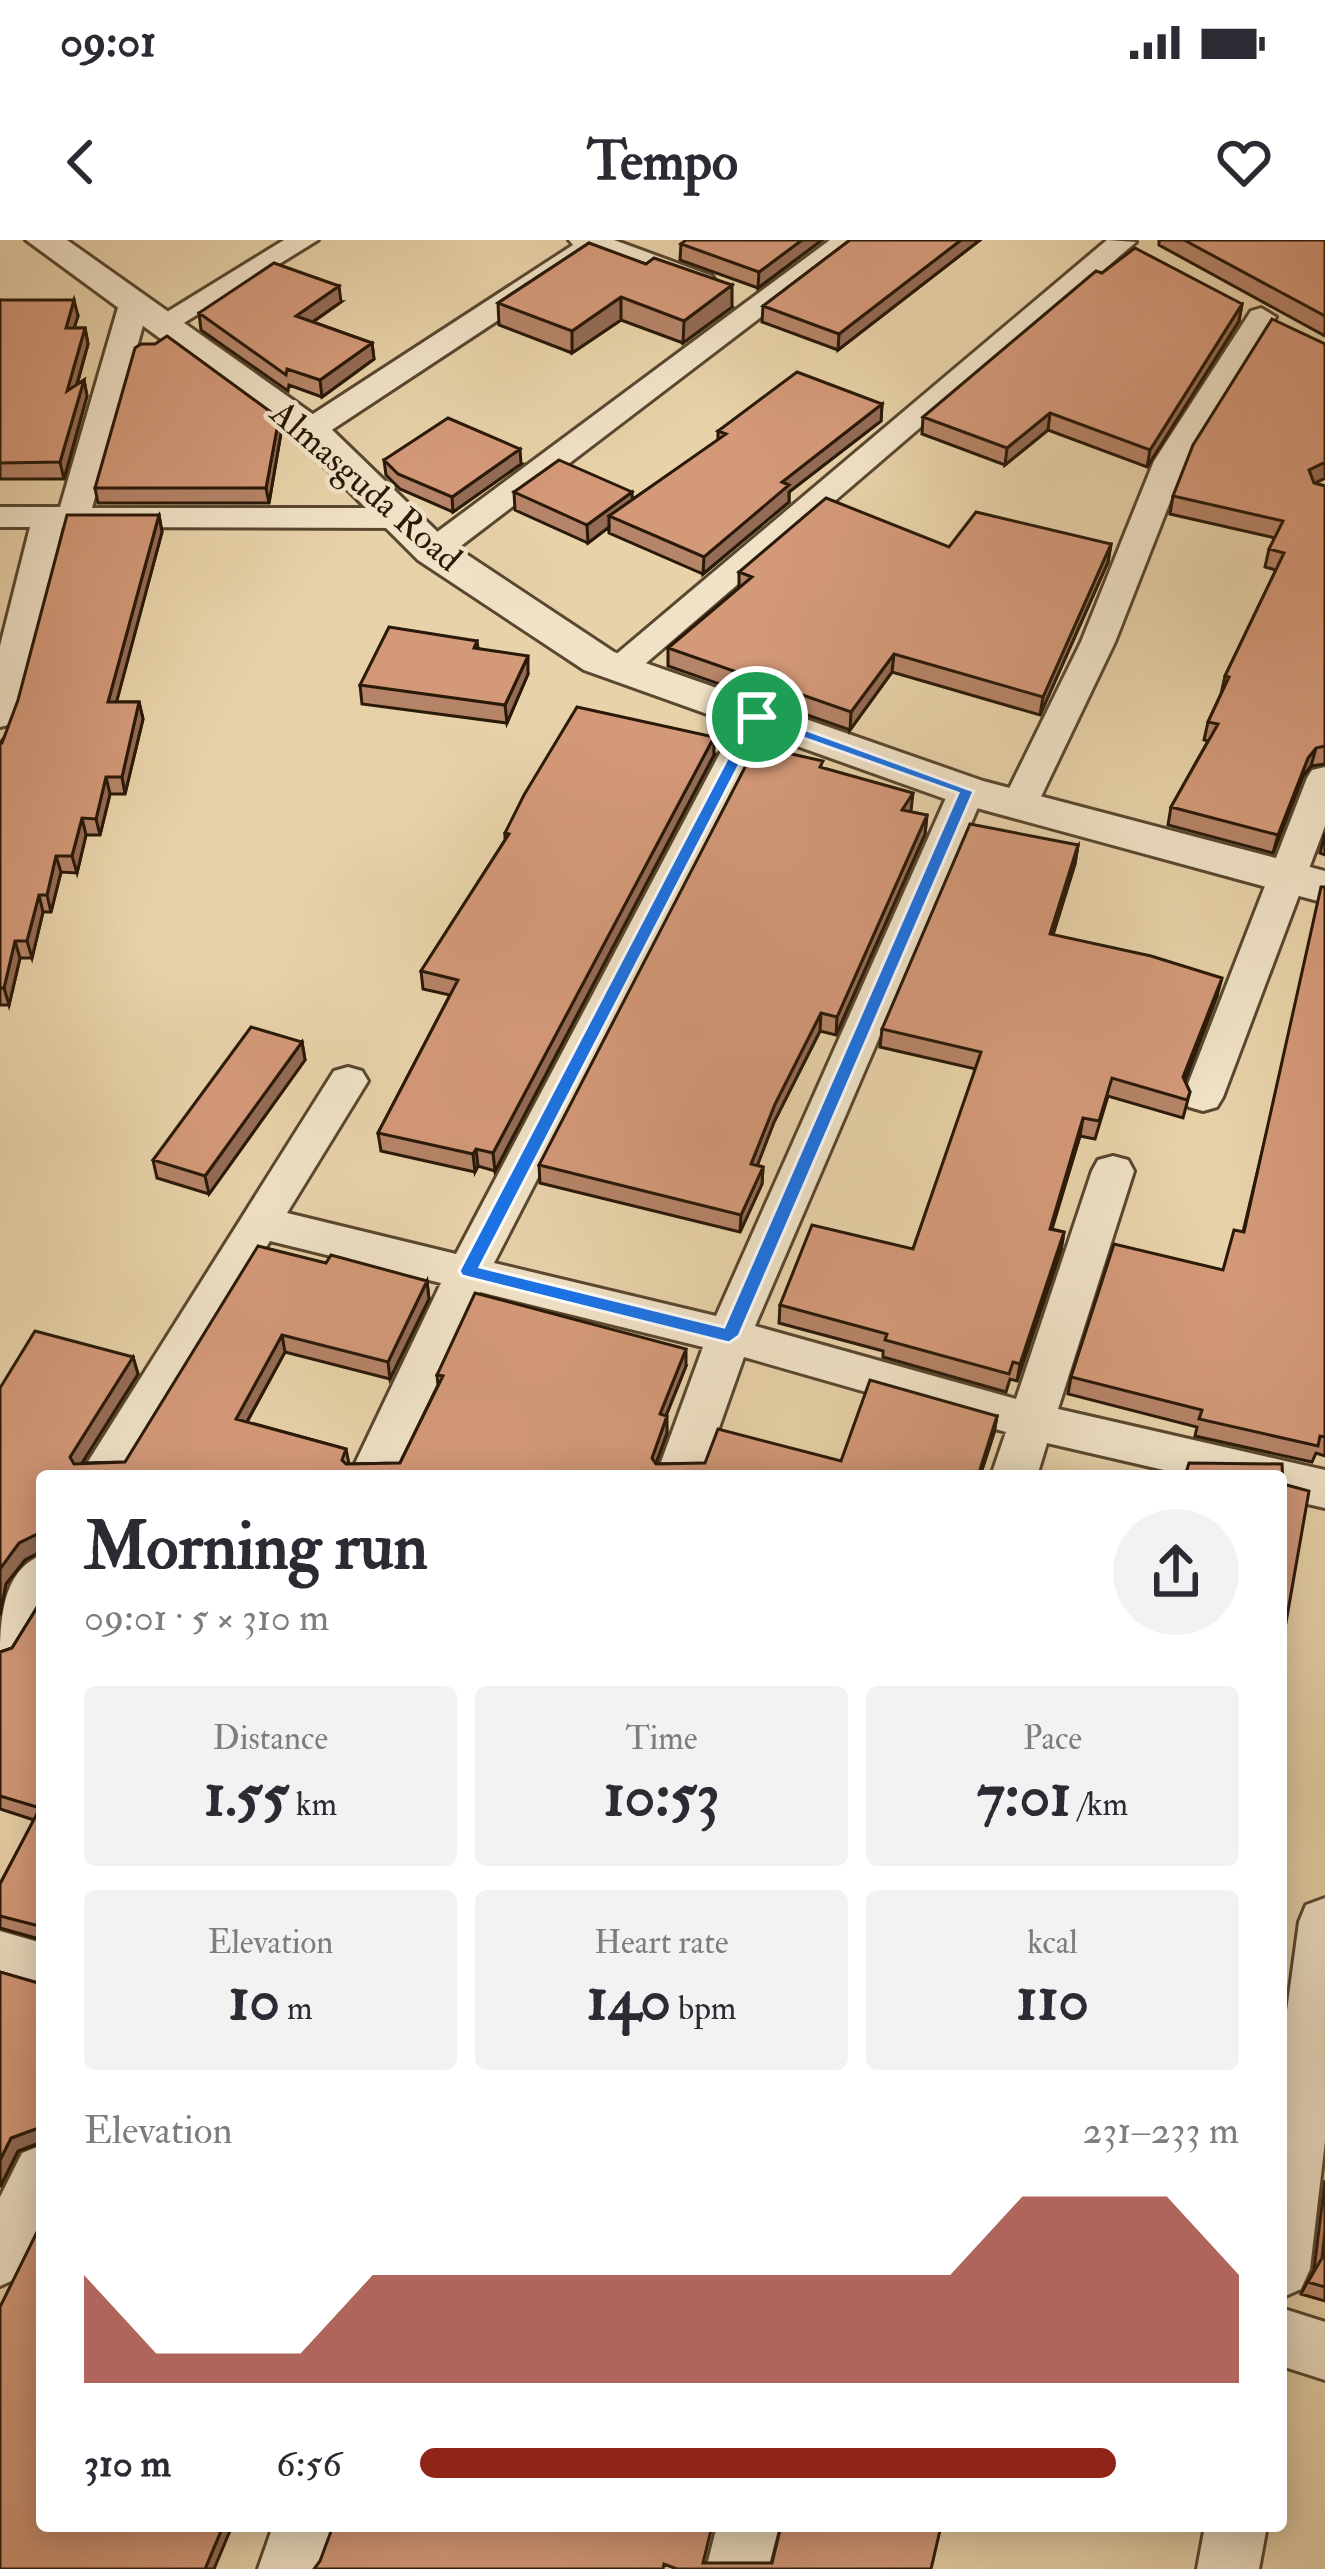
<!DOCTYPE html>
<meta charset="utf-8">
<style>
:root{--surface:#fff;--page:#f2f2f3;--text:#2b2b33;--muted:#7c7c81;--accent:#8f2418}
body{margin:0;font-family:"IM FELL Double Pica",serif;background:var(--page);color:var(--text);height:100vh;display:flex;flex-direction:column;font-size:45px;white-space:nowrap}
*{box-sizing:border-box;margin:0}
p{font-size:39px;color:var(--muted)}
.icon{flex:none;width:66px;height:66px;fill:none;stroke:currentColor;stroke-width:2;stroke-linecap:round;stroke-linejoin:round}
.map{position:relative;flex:1;overflow:hidden}
.panel{position:absolute;left:36px;top:1230px;width:1251px;height:1062px;display:flex;flex-direction:column;background:var(--surface);border-radius:12px;box-shadow:0 6px 30px #0003}
.panel>*{flex:none}
.pin{position:absolute;display:grid;place-items:center;width:102px;height:102px;color:#fff;margin:-51px;border:6px solid #fff;border-radius:50%;box-shadow:0 3px 12px #0007}
.round{display:grid;place-items:center;flex:none;width:126px;height:126px;border-radius:63px;background:var(--page)}
.head{display:flex;align-items:center;justify-content:space-between;height:204px;padding:0 48px}
h1{font-size:66px;font-weight:700;line-height:90px}
.figures{display:grid;grid-template-columns:repeat(3,1fr);gap:18px;height:204px;padding:12px 48px}
.figures div{display:grid;align-content:center;border-radius:12px;background:var(--page);text-align:center}
.figures b{font-size:60px;font-weight:700}
.figures small{font-size:33px;font-weight:400}
.figures p{font-size:33px}
.chart{height:336px;padding:24px 48px}
.chart p{display:flex;justify-content:space-between}
.chart svg{width:100%;height:216px;margin-top:12px;fill:var(--accent);opacity:.7}
ul{padding:0 48px;list-style:none;font-size:39px}
li{display:grid;grid-template-columns:192px 144px 1fr;align-items:center;height:90px}
li i{height:30px;border-radius:15px;background:var(--accent)}
.status{display:flex;justify-content:space-between;align-items:center;height:84px;padding:0 60px;background:var(--surface);direction:ltr}
.status svg{height:33px;fill:currentColor}
header{display:flex;justify-content:space-between;align-items:center;height:156px;padding:0 48px;background:var(--surface);font-size:54px;font-weight:700}
.map>svg:first-child{display:block}
.lines{fill:none;stroke-linecap:round;stroke-linejoin:round}
.minor-casing{stroke:#594730;stroke-width:6}
.tertiary-casing{stroke:#594730;stroke-width:6}
.minor{fill:#f0e2c7;fill-rule:evenodd}
.tertiary{fill:#f0e2c7;fill-rule:evenodd}
.wall{fill:#b68468;stroke:#291908;stroke-width:3}
.shaded-wall{fill:#946b55;stroke:#291908;stroke-width:3}
.building{fill:#d49979;stroke:#291908;stroke-width:3}
.route{fill:#1a73e8;stroke:#fff;stroke-width:3;fill-rule:evenodd}
.labels{text-anchor:middle;dominant-baseline:central;stroke-width:9;stroke-linejoin:round;paint-order:stroke}
.far-street-label{font-size:36px;fill:#291908;stroke:#f0e2c7}
</style>
<div class="status"><b>09:01</b><svg viewBox="0 0 49 12"><path d="M0 12V9h3v3zM5 12V6h3v6zM10 12V3h3v9zM15 12V0h3v12zM26 1h20v11H26zM47 4h2v5h-2z"/></svg></div>
<header><svg class="icon" aria-label="back" viewBox="0 0 24 24"><path d="M15 5l-7 7 7 7"/></svg>Tempo<svg class="icon" aria-label="heart" viewBox="0 0 24 24"><path d="M12 20l-8-8c-3-5 5-10 8-4 3-6 11-1 8 4z"/></svg></header>
<div class="map">
<svg width="1325" height="2329" viewBox="0 0 1325 2329">
<rect width="100%" height="100%" fill="#e8d2a9"/>
<filter id="stains"><feTurbulence type="fractalNoise" baseFrequency=".00167" numOctaves="4"/><feColorMatrix values="0 0 0 0 .2 0 0 0 0 .09 0 0 0 0 .02 0 0 0 .5 -.17"/></filter>
<radialGradient id="worn" r=".72"><stop offset=".6" stop-color="#630" stop-opacity="0"/><stop offset="1" stop-color="#630" stop-opacity=".3"/></radialGradient>
<g class="lines">
<!-- minor casing -->
<g class="minor-casing">
<path id="minor" d="M284,0H318L174,89H154L149,83Z
M569,0H614L712,36L716,42L702,51L597,15L321,197H299L294,190L299,183L573,5Z
M830,0H862L445,318H421L417,311L421,304Z
M1107,0L1136,2L631,436H607L602,429L607,422Z
M134,55L149,64L92,268H402L418,278L402,288L62,287L18,476L12,484L0,487V406L30,287H0V267H60L119,64Z
M1261,68L1276,77L1186,221L1115,402L1037,565L1032,573H1006L1001,565L1081,402L1154,221L1251,71Z
M757,466L769,469L775,477L494,1023L716,1076L949,551L954,543H980L985,551L755,1086L1016,1159L1092,931L1098,920L1113,916L1128,920L1134,931L1058,1169L1325,1230V1268L1281,1258V1236H1190L1047,1203L1037,1236H991L1006,1192L744,1117L702,1236H656L703,1107L480,1052L395,1236H349L441,1043L270,1001L126,1236H79L334,831L348,827L362,831L368,841L287,973L456,1014L739,477L745,469Z
M1325,527V586L1223,857L1217,867L1203,871L1189,867L1183,857L1307,538L1312,530Z
M42,1315V1377L17,1420L0,1426C0,1385 0,1331 42,1315Z
M1325,1658V1901L1310,2029L1301,2049L1281,2058V1815L1299,1682L1306,1665Z
M0,1691L42,1703V1753L0,1741Z
M42,1905V1992L20,2037L0,2046V1957L22,1913Z
M1281,2068L1325,2082V2140L1281,2126Z
M273,2286H335L320,2329H258Z
M717,2286H779L768,2329H706Z
M1205,2286H1267L1259,2329H1197Z"/>
</g>
<!-- tertiary casing -->
<g class="tertiary-casing">
<path id="tertiary" d="M26,0H67L324,182L448,302L614,412L983,541L1325,631V663L951,561L584,430L418,320L296,198Z"/>
</g>
<!-- minor -->
<use href="#minor" class="minor"/>
<!-- tertiary -->
<use href="#tertiary" class="tertiary"/>
</g>
<!-- wall -->
<path class="wall" d="M822,0L758,48L680,20L681,4Z
M850,0H980L838,110L762,82L763,66Z
M1159,0H1325V96L1159,5Z
M589,3L732,67L683,103L621,80L572,113L499,85L498,63Z
M0,60L78,76L74,88H85L88,104L77,145L84,140L87,156L64,239H0Z
M341,62L313,82L372,103L374,119L322,157L289,145L288,151L201,90L199,73Z
M1242,64L1239,81L1147,227L1048,190L1005,225L922,194L923,177Z
M1325,104V238L1314,243L1325,246V524L1311,526L1303,536L1273,613L1168,585L1171,567L1208,501L1204,500L1208,482L1221,454L1225,436L1276,330L1265,327L1269,309L1275,298L1170,274L1173,256Z
M882,164L881,181L789,252V262L703,334L609,293V287L588,303L515,270L514,252L633,259L718,201V191Z
M281,193L269,263H98L95,248Z
M384,220L521,224L453,272L400,249L386,235Z
M159,275L162,292L116,462H139L143,479L125,554H110L100,595H86L77,633L61,632L51,672H43L32,718H20L9,765H0V503Z
M1111,304L1108,322L1040,475L892,432L850,490L668,426V408L739,348V332L949,307Z
M477,401L478,408L528,434L507,483L362,464L360,445Z
M714,515L495,931L478,926L475,932L381,911L378,893L450,755L423,749L421,731L505,600V593Z
M823,528L910,572L927,575L925,594L836,795L820,791L774,882L757,925L763,927L762,944L740,992L540,943L539,925Z
M1325,593V615L1320,613Z
M1078,605L1075,624L1053,695L1217,756L1185,841L1190,852L1183,878L1108,856L1095,899L1080,896L1052,989L1064,992L1061,1010L1017,1141L1010,1139L1006,1152L883,1117V1111L779,1083L780,1065L913,1009L976,829L880,807L882,789Z
M1325,647V1216L1316,1213L1312,1222L1195,1196L1197,1187L1068,1154L1071,1137L1223,1030L1243,992Z
M302,802L305,820L209,954L157,938L153,920Z
M326,1023L427,1041L429,1059L390,1139L285,1112L247,1182L346,1209L349,1224L400,1223L438,1145L437,1135L686,1126L666,1176L667,1193L656,1224L841,1221L997,1176L994,1193L980,1236H42V1982L38,1904L18,1911L0,1947V1732L38,1743L39,1699L0,1688V1644L34,1580L0,1569V1412L12,1408L41,1361L38,1313L25,1320L6,1344L0,1375V1148L133,1117L138,1134L82,1223L125,1222Z
M1325,1940V2061L1301,2054L1314,2030Z"/>
<!-- shaded-wall -->
<path class="shaded-wall" d="M802,0H822L758,48L759,32Z
M961,0H980L838,110L839,94Z
M732,45V67L683,103L684,81Z
M339,46L341,62L298,92L296,76Z
M621,57V80L572,113V91Z
M74,60L78,76L69,104L66,88Z
M1242,64L1239,81L1147,227L1150,210Z
M85,88L88,104L70,168L67,151Z
M372,103L374,119L322,157L320,140Z
M84,140L87,156L64,239L60,222Z
M882,164L881,181L789,252V262L703,334L704,317L782,242Z
M1050,173L1048,190L1005,225L1007,208Z
M279,178L281,193L269,263L266,248Z
M520,209L521,224L453,272L452,257Z
M1325,222V238L1305,248L1309,230Z
M632,252L633,270L609,276V287L588,303L587,285Z
M159,275L162,292L112,479L108,462Z
M1111,304L1108,322L1040,475L1043,457Z
M894,414L892,432L850,490L851,472Z
M528,416V434L507,483L505,465Z
M139,462L143,479L125,554L122,537Z
M714,497V515L495,931L493,913Z
M1316,508L1311,526L1303,536L1273,613L1278,595L1308,518Z
M106,537L110,554L100,595L96,579Z
M913,553L911,571L900,588L902,570Z
M927,575L925,594L836,795L837,777Z
M82,578L86,595L77,633L72,616Z
M1078,605L1075,624L1047,712L1050,694Z
M56,616L61,632L51,672L47,655Z
M39,655L43,672L32,718L27,701Z
M15,701L20,718L9,765L4,748Z
M1222,738L1217,756L1179,855L1183,837Z
M821,773L820,791L774,882L751,942V924L775,864Z
M302,802L305,820L209,954L205,936Z
M1083,878L1080,896L1046,1006L1050,989Z
M476,909L478,926L475,932L473,914Z
M763,927L762,944L740,992L741,975Z
M1064,992L1061,1010L1017,1141L1020,1124Z
M427,1041L429,1059L390,1139L388,1122Z
M282,1095L285,1112L239,1196L236,1179Z
M686,1109V1126L660,1190V1174Z
M133,1117L138,1134L75,1234L70,1217Z
M667,1176V1193L652,1234V1218Z
M997,1176L994,1193L980,1236H978Z
M37,1294L42,1311L25,1320L6,1344L0,1375V1328L19,1303Z
M38,1888L42,1902L18,1911L0,1947V1920L11,1898Z
M223,2286H232L214,2329H205Z"/>
<!-- building -->
<path class="building" d="M686,0H802L759,32L681,4Z
M850,0H961L839,94L763,66Z
M1184,0H1325V76Z
M589,3L646,24L654,18L732,45L684,81L621,57L572,91L498,63Z
M1135,8L1242,64L1150,210L1050,173L1007,208L923,177L1096,31L1102,33Z
M274,23L339,46L296,76L372,103L320,140L287,129L286,135L199,73Z
M0,60H74L66,88H85L67,151L84,140L60,222L0,223Z
M1272,79L1325,104V222L1309,230L1314,243L1325,246V506L1316,508L1308,518L1278,595L1171,567L1218,484L1208,482L1229,437L1225,436L1284,313L1269,309L1283,281L1173,256L1193,205Z
M167,96L279,178L266,248H95L135,108L141,104H155Z
M797,132L882,164L782,242L789,245L704,317L609,276L726,194L718,191Z
M448,178L520,209L452,257L398,234L384,220Z
M559,220L632,252L587,285L514,252Z
M826,258L949,307L976,272L1111,304L1043,457L894,414L851,472L668,408L752,337L739,332Z
M67,275H159L108,462H139L122,537H106L96,579L82,578L72,616H56L47,655H39L27,701H15L4,748H0V503H2L18,460Z
M389,387L477,401L474,408L528,416L505,465L360,445Z
M577,467L714,497L493,913L476,909L473,914L378,893L458,740L421,731L509,594L505,593L524,555Z
M756,506L823,521L820,527L913,553L902,570L927,575L837,777L821,773L775,864L751,924L763,927L741,975L539,925Z
M970,584L1078,605L1050,694L1151,716L1222,738L1183,837L1190,852L1187,860L1112,838L1099,881L1083,878L1050,989L1064,992L1020,1124L1013,1122L1009,1134L885,1100L887,1094L780,1065L812,985L913,1009L981,812L882,789Z
M1321,647H1325V1197L1320,1196L1318,1206L1199,1179L1202,1170L1071,1137L1114,1004L1223,1030L1234,990L1244,992Z
M251,787L302,802L205,936L153,920Z
M258,1006L326,1023L331,1015L427,1041L388,1122L282,1095L236,1179L346,1209L342,1220L346,1224L400,1223L443,1136L437,1135L475,1053L686,1109L660,1174L667,1176L652,1218L656,1224L705,1223L718,1189L841,1221L870,1140L997,1176L978,1236H42V2286H223L205,2329H0V2067L42,1982L38,1888L11,1898L0,1920V1732L38,1743L39,1686L0,1676V1644L40,1568L0,1556V1412L12,1408L41,1361L37,1294L19,1303L0,1329V1148L35,1091L133,1117L70,1217L74,1224L125,1222Z
M1189,1223L1282,1224L1283,1244L1309,1251L1281,1411V1236H1185Z
M1325,1991V2047L1308,2042L1322,2018Z
M333,2286H712L703,2323H772L781,2286H941L931,2329H677L664,2324L663,2329H314L320,2321Z"/>
<!-- route -->
<path class="route" d="M757,472L974,551L739,1096L729,1103L462,1036L459,1031L749,477ZM761,483L958,553L724,1087L480,1027Z"/>
<g class="labels">
<!-- far-street labels -->
<g class="far-street-label">
<text transform="translate(366 246) rotate(41)">Almasguda Road</text>
</g>
</g>
<rect width="100%" height="100%" filter="url(#stains)"/>
<rect width="100%" height="100%" fill="url(#worn)"/>
</svg>
<div class="pin" style="left:757px;top:477px;background:#1e9e55"><svg class="icon" aria-label="arrive" viewBox="0 0 24 24"><path d="M6 21V4h12l-3 4 3 4H6"/></svg></div>
<section class="panel">
<div class="head"><div><h1>Morning run</h1><p>09:01 · 5 × 310 m</p></div><a class="round"><svg class="icon" aria-label="share" viewBox="0 0 24 24"><path d="M12 15V3M7 8l5-5 5 5M5 13v7h14v-7"/></svg></a></div>
<div class="figures">
<div><p>Distance</p><b>1.55<small> km</small></b></div>
<div><p>Time</p><b>10:53</b></div>
<div><p>Pace</p><b>7:01<small> /km</small></b></div>
</div>
<div class="figures">
<div><p>Elevation</p><b>10<small> m</small></b></div>
<div><p>Heart rate</p><b>140<small> bpm</small></b></div>
<div><p>kcal</p><b>110</b></div>
</div>
<div class="chart"><p><span>Elevation</span>231–233 m</p>
<svg viewBox="0 0 160 44" preserveAspectRatio="none"><path d="M0 44V22L10 38L20 38L30 38L40 22L50 22L60 22L70 22L80 22L90 22L100 22L110 22L120 22L130 6L140 6L150 6L160 22V44z"/></svg>
</div>
<ul>
<li><b>310 m</b>6:56<i style="width:85%"></i></li>
</ul>
</section>
</div>
